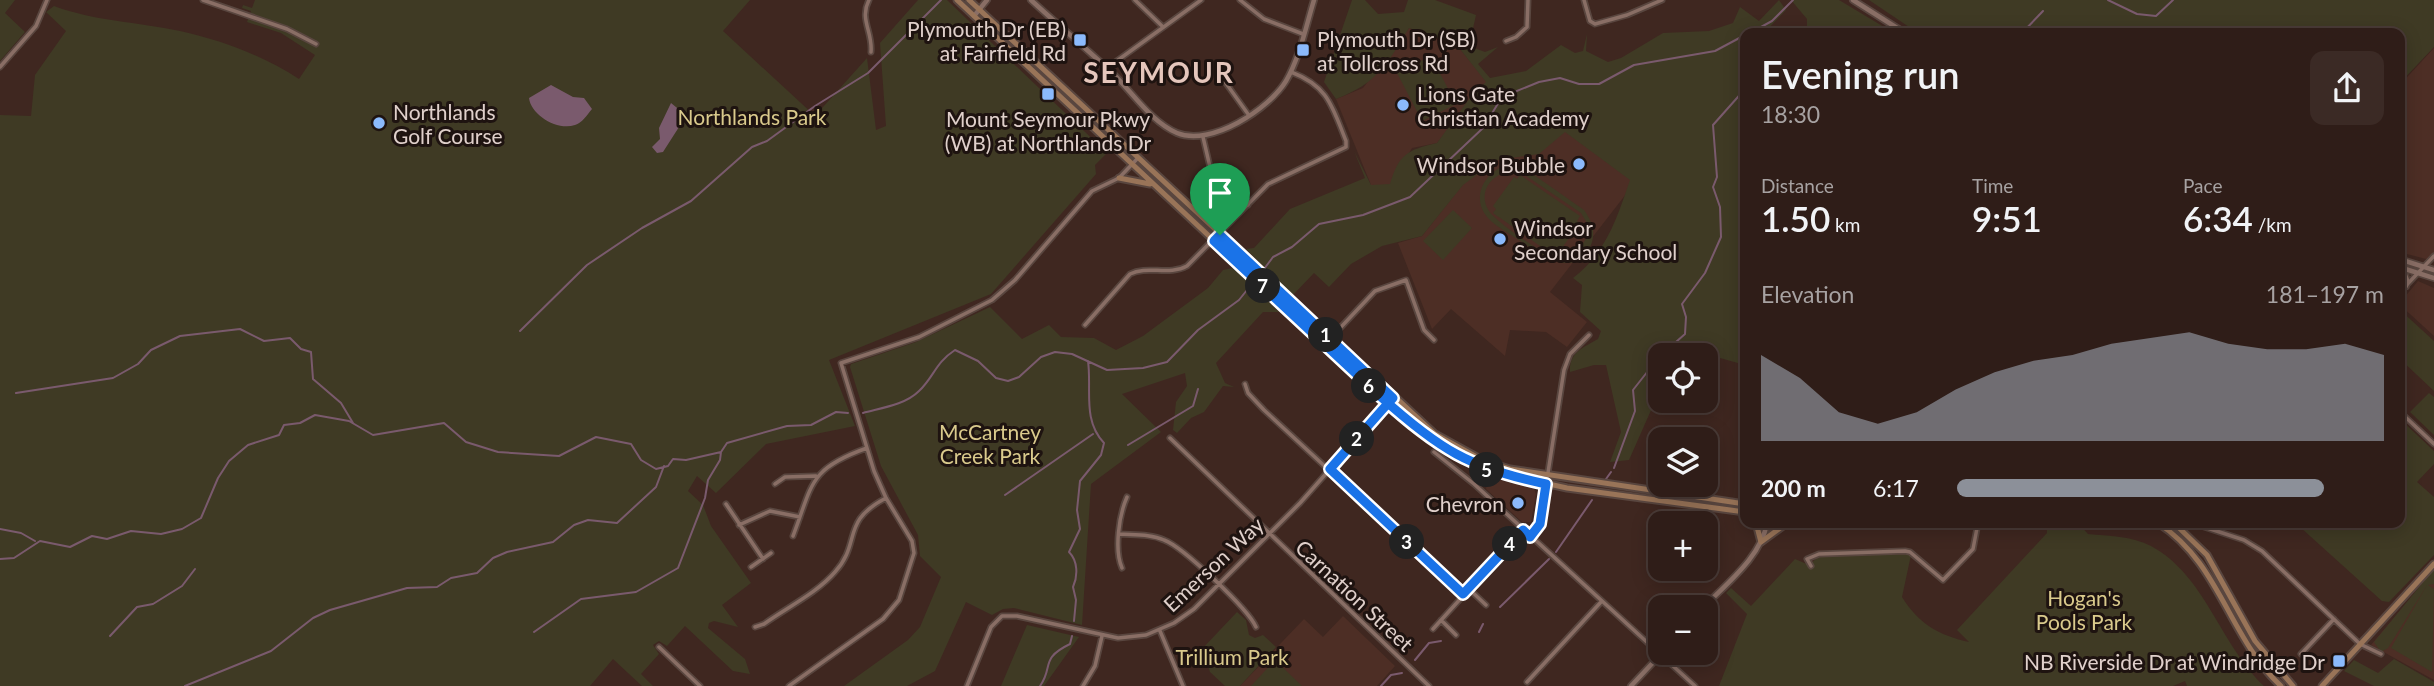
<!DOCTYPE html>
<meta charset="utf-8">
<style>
:root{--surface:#2f1d18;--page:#3b2a25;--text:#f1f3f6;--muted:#a7a2a2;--line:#4a3b37;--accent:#8c9099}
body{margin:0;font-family:Lato,sans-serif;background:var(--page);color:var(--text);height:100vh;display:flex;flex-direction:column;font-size:26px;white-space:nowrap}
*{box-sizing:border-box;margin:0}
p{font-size:23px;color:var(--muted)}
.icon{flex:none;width:38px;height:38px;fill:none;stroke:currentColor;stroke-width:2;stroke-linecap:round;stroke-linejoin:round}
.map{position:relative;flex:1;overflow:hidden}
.drawer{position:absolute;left:1740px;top:28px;width:665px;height:500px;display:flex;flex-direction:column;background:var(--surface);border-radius:14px;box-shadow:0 4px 18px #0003,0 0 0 2px var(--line)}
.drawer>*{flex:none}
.controls{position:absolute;left:1648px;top:343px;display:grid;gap:14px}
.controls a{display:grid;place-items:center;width:70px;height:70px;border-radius:14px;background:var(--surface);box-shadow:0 4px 18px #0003,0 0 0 2px var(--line);font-size:35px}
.pin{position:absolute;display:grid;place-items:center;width:60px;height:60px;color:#fff;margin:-72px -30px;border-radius:50% 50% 50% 0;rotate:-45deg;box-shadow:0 0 7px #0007}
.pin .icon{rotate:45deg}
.km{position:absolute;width:35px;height:35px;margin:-18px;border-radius:50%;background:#222;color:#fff;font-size:19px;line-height:35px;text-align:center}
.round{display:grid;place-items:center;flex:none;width:74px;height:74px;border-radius:14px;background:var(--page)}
.overview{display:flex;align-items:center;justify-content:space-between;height:119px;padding:0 21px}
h1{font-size:38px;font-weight:600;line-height:52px}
.stats{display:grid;grid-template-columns:repeat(3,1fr);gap:10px;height:119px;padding:7px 21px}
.stats div{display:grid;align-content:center}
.stats b{font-size:35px;font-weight:600}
.stats small{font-size:19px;font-weight:400}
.stats p{font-size:19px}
.chart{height:196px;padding:14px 21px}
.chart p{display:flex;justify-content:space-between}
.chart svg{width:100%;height:126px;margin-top:7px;fill:var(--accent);opacity:.7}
ul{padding:0 21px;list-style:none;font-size:23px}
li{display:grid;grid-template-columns:112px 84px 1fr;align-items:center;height:52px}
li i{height:18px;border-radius:9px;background:var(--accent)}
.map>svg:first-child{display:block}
.built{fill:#4d2e25}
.green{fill:#3f3a24;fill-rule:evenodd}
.water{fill:#7a5a6d}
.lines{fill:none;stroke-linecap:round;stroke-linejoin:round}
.stream{stroke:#7a5a6d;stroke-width:2}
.minor-casing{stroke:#59463f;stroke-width:7}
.tertiary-casing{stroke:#59463f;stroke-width:8}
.secondary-casing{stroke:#59463f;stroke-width:9}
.minor{stroke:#896e65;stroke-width:3.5}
.tertiary{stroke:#896e65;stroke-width:4.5}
.secondary{stroke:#997458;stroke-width:5}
.route-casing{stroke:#fff;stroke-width:14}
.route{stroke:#1a73e8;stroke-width:9}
.poi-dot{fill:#8bbafc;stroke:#1e1310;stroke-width:2.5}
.labels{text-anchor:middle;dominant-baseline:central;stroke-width:6;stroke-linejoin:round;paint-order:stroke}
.poi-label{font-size:21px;fill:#e0d0cb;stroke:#1e1310;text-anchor:end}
.park-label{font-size:21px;fill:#daca8c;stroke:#1e1310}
.street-label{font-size:21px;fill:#e0d0cb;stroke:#1e1310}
.district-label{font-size:28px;font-weight:bold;letter-spacing:2px;fill:#e5c6bc;stroke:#1e1310}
</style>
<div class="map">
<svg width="2434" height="686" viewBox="0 0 2434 686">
<rect width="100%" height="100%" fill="#3f2720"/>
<!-- built -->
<path class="built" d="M1409,28L1456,44L1487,82L1437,143L1412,148L1390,185H1371L1336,99L1363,88Z
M2434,48V261L2399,252V86Z
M1564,117L1640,176L1550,292L1587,322L1567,347L1546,332L1510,330L1505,356L1451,309L1432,329L1398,243L1422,236L1467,179Z
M2418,281L2434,288V336L2399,304Z
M1488,477L1534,489L1536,494L1531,522H1522L1486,489Z
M2434,580V680L2371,645L2420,587Z
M1343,616L1395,666L1377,686H1240L1304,619L1323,637Z"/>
<!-- green -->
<path class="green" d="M0,0H15L5,13L25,32L0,61Z
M255,0H750L723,31L815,116L867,58L876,130L886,126L880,43L918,0H947L1107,153L1095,165L1096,174L991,294L829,360L855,426L766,444L716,493L697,476L688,491L703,505L711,526L751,583L722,605L738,627L714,621L709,623L708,628L745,659L750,674L733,671L685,626L667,646L659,641L653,645L659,654L641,674L653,686H642L613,659L590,686H0V115L31,116L35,75L66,31L46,12L54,6C94,21 138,22 180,31C221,40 264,56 299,79L315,55L281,33L247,22L251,11L242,8L243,5L252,8Z
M1352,0H1365L1378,14L1404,12L1408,0H1435L1476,15L1469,46L1485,52L1498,47L1478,64L1490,78L1526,71L1561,45L1575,53L1583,51L1587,34L1586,51L1608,62L1621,58L1663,33L1709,31L1733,23L1740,7L1759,21L1779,0L1786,10L1768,29L1772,33H1745V365L1720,358L1706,370V355H1661V401H1687L1675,414L1652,408L1629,460L1610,462L1621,432L1606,365H1594L1570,372C1569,352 1583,348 1598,339L1601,331L1580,312L1582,285L1573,278C1606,253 1617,218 1630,180L1565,132L1539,154L1497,160L1463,185L1422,236L1382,246L1351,264L1329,287L1314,273L1293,295L1246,249L1254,248L1290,209L1365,178L1354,151L1371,185L1390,184C1399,154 1407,150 1437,143L1472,95L1486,82L1456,44L1409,28C1387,64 1378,83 1336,99L1324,82Z
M1791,0H1839L1894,33H1807V19Z
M1869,0H2434V47L2399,84V33H1918Z
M1431,56L1456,104L1422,121L1397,73Z
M1504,166L1527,170L1584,210C1592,221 1596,232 1591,245C1575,281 1539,254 1519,240C1509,233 1496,227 1488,218C1471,199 1483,174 1504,166ZM1515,171L1525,175L1581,213L1587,223L1588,235L1577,254C1571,257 1564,259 1556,258C1544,255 1496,222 1489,211C1476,191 1494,171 1515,171Z
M1520,175L1580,216L1577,221L1580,223L1559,252L1557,250L1553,255L1493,213L1496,209L1493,206L1514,177L1517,179Z
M1453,210L1472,228L1443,260L1423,241Z
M1233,268L1279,312H1263L1216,363L1225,383L1234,387L1223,386L1204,412L1191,418L1177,433L1173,430L1176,402L1187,386L1185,373L1122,394L1161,432L1091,484L1082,625L1014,608L1003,609L992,615L966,602L935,671L907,686H844L908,640L920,627L941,577L920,556L918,535L881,466L850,367L851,364L916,342L990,307L1022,339L1049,325L1061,337L1094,338L1116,350L1143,336L1208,288L1223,270Z
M2399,309L2434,341V391L2399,358Z
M2429,393L2434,397V435L2410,412Z
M2399,418L2434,451V464L2417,482L2434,497V555L2389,602L2382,601L2300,527L2290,523H2399Z
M2047,523H2078L2088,534C2108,536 2132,536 2151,546C2206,576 2219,643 2264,686H2187L2185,681L2173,686H1719L1747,614L1726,593L1731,588L1751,606L1795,559L1809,565L1819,556L1908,554L1911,555L1902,597C1919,624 1938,635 1969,642L1957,630L2047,533Z
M2434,569V584L2428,585L2434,589L2432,672L2391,648L2427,585L2388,648L2381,652L2374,642Z
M1237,612L1246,620L1249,635L1255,638L1263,635L1276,647L1240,686H1225L1210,672L1202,649Z
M1027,625L1079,637L1044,686H1001Z
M2394,659L2434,682V686H2374L2344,671L2354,660L2378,673Z
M1275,660L1302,686H1251Z"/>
<!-- water -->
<path class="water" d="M551,85L573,97L584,98L592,109C587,115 582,123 575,125C557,131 531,115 529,98Z
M671,103L682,112L679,127L663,152L657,153L652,147L660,139L659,128Z"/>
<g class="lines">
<!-- stream -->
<path class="stream" d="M2108,0L2137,14L2156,16L2173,0
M1750,33L1772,21L1793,0
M2022,33L2043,11
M1264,269L1273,257L1292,247L1319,224L1363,215L1410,197L1483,128L1502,97L1539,82L1560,78L1579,84H1599L1634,65L1715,51L1745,35
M520,331L587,265L642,228L691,201L752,147L767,141L815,106L868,73L941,0
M16,393L113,378L138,364L151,350L180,336L240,329L264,341L290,338L301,349L311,352L313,379L341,403L353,423
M863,413C881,408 905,405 919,391C934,377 935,363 955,350L978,361L996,378L1008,381L1019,377L1041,357L1055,352L1072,354L1107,370L1143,368L1167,362L1198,330L1239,300L1251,285
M1128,445L1193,406L1198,389
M1614,468L1635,411L1633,390L1659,357L1685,334L1686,317L1682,304L1705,273L1721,237L1720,207L1713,187L1717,177L1713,125L1745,89
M1606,479L1611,472
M1005,495L1093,434
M0,529L21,533L35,541
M1556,552L1592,500
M0,559L14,558L40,541L70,547L92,536L107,539L131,531L161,534L182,529L201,518L218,478L229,461L248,445L279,435L284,425L300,423L315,415L349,421L373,435L444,423L466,442L498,452L559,456L596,437L631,444L641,460L656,469L668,466L673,459L686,460L721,452L727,443L787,426L811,425L836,412L848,413
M1500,607L1549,559
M1074,621L1076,600L1073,587C1078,576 1078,561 1069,552L1080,529L1077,510L1080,481L1101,455L1104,443C1082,420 1092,389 1088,361
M534,632L581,599L636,592L678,568L705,498L708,480L720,460L721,452
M1479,632L1483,624
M110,636L137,607L153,604L182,586L195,569
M1415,660L1429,643L1441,641
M185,686L271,651L313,618L330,610L407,588L437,587L451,578L477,573L493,558L507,552L553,542L574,525L588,520L617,523L656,487L664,466
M1040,686C1054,667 1039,659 1070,644L1072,636
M1381,686L1391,675L1402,673"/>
<!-- minor casing -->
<g class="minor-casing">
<path id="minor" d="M203,0L287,29L316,44
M869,0C859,19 873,32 871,52
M1135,0L1162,26
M1240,0L1264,19L1303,34
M1584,0L1590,21L1595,24L1627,15L1662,0
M1506,41L1516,37L1527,27L1528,0
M0,67L36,26L47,0
M1107,68L1201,0
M1218,72L1248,114
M1203,137L1210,167L1248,205
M2399,293L2434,256
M1085,325L1130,274C1147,265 1169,276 1187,266L1268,184L1346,147V141C1332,106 1328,86 1291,72
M1325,344L1375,291L1406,280L1424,330L1434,340
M1245,384L1248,393L1264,410L1463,594
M2399,411L2434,444
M1170,438L1429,686
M1434,452L1474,484L1695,686
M775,484L785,477L816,476
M726,504L763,559
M2192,523L2244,540L2262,551L2360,644L2381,654
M739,525L770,511L800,517
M1120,534C1135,535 1151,534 1164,540C1183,547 1248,609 1256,627
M793,536C813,484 808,469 867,448
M1530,537L1540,524L1564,370L1570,354L1589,335
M1811,566L1807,559L1819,554L1905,551L1910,552L1943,580L1973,549L1978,523
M751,567L771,553
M1122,568C1114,550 1119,515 1127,497
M1469,589L1486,605
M1441,620L1456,635
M755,627L764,624C786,608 817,593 835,572C862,542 840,522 886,498
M1433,629L1523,530
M1160,631L1183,686
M659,647L700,686
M2301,654L2334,619
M1527,682L1601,602
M789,686L883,619L899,600L914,553L912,541L886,498L874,471L841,363L919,337L992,300L1015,280L1092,191L1119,178L1137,159
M967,686L991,627L1002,616H1017L1118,638L1146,635L1174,623L1194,609L1300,503L1393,398
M1083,686L1095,666L1102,636"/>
</g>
<!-- tertiary casing -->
<g class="tertiary-casing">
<path id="tertiary" d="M1031,0C1056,23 1082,45 1107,68C1130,88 1149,121 1177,133C1211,147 1269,109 1286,81C1300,57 1306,26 1314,0
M1853,0L1905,33
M974,16L987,0
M2399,259L2434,270
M2399,267L2434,278
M2403,270L2407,280L2406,286
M1704,607C1727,583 1761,557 1767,523
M1631,686L1662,653"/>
</g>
<!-- secondary casing -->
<g class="secondary-casing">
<path id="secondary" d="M957,0L1381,397L1442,448L1490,471L1567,488L1745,512
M969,0L1435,434L1484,461L1510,469L1745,504
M1119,178L1150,184
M1756,523L1761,542L1787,523
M2158,523C2220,563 2229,638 2281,686
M2174,523L2207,555L2255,641L2293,686
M2322,686L2434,564"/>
</g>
<!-- minor -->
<use href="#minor" class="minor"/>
<!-- tertiary -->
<use href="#tertiary" class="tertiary"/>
<!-- secondary -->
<use href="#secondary" class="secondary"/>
</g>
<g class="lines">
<!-- route casing -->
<g class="route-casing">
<path id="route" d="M1220,235L1393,398L1382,410L1330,469L1463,594L1523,530L1530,537L1540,524L1546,484C1469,468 1439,449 1381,397L1214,241L1220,235"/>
</g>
<!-- route -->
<use href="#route" class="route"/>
</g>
<!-- markers -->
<g class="poi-dot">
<rect x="1073" y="33" width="14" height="14" rx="3.5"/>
<rect x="1296" y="43" width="14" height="14" rx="3.5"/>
<rect x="1041" y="87" width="14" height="14" rx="3.5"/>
<circle cx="1403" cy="105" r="7"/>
<circle cx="379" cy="123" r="7"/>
<circle cx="1579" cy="164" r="7"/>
<circle cx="1500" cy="239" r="7"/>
<circle cx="1518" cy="503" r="7"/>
<rect x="2332" y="654" width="14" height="14" rx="3.5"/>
</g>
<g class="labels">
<!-- poi labels -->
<g class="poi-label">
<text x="1066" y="28">Plymouth Dr (EB)<tspan x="1066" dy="24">at Fairfield Rd</tspan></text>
<text x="1317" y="38" text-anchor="start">Plymouth Dr (SB)<tspan x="1317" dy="24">at Tollcross Rd</tspan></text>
<text x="1417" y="93" text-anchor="start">Lions Gate<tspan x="1417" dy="24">Christian Academy</tspan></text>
<text x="393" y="111" text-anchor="start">Northlands<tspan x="393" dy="24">Golf Course</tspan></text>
<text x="1048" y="118" text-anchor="middle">Mount Seymour Pkwy<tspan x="1048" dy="24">(WB) at Northlands Dr</tspan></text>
<text x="1565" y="164">Windsor Bubble</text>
<text x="1514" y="227" text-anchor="start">Windsor<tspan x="1514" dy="24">Secondary School</tspan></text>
<text x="1504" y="503">Chevron</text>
<text x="2325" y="661">NB Riverside Dr at Windridge Dr</text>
</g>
<!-- park labels -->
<g class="park-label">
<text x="752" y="116">Northlands Park</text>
<text x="990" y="431">McCartney<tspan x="990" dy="24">Creek Park</tspan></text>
<text x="2084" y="597">Hogan's<tspan x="2084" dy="24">Pools Park</tspan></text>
<text x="1232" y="656">Trillium Park</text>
</g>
<!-- street labels -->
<g class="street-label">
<text transform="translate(1213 564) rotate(-43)">Emerson Way</text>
<text transform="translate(1355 595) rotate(43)">Carnation Street</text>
</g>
<!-- district labels -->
<g class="district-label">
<text x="1159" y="72">SEYMOUR</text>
</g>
</g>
</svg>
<div class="controls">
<a><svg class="icon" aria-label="locate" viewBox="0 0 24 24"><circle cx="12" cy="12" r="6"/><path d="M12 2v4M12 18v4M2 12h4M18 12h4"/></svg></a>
<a><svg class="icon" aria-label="layers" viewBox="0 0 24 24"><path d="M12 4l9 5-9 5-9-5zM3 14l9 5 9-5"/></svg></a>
<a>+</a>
<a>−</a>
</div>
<div class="pin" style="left:1220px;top:235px;background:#1e9e55"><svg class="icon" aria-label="arrive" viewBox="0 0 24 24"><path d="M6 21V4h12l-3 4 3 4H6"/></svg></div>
<b class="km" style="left:1326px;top:335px">1</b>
<b class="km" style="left:1357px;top:439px">2</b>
<b class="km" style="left:1407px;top:542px">3</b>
<b class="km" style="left:1510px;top:544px">4</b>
<b class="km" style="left:1487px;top:470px">5</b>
<b class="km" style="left:1369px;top:386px">6</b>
<b class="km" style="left:1263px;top:286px">7</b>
<section class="drawer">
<div class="overview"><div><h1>Evening run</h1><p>18:30</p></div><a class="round"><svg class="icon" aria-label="share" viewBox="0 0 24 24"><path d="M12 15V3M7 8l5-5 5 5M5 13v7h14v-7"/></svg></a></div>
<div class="stats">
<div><p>Distance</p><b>1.50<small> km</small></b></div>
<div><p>Time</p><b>9:51</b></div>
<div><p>Pace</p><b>6:34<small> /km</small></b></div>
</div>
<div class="chart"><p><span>Elevation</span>181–197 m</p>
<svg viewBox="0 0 160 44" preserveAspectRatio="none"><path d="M0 44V14L10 22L20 34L30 38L40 34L50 26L60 20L70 16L80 14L90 10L100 8L110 6L120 10L130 12L140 12L150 10L160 14V44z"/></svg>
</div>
<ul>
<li><b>200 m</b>6:17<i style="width:86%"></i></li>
</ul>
</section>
</div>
